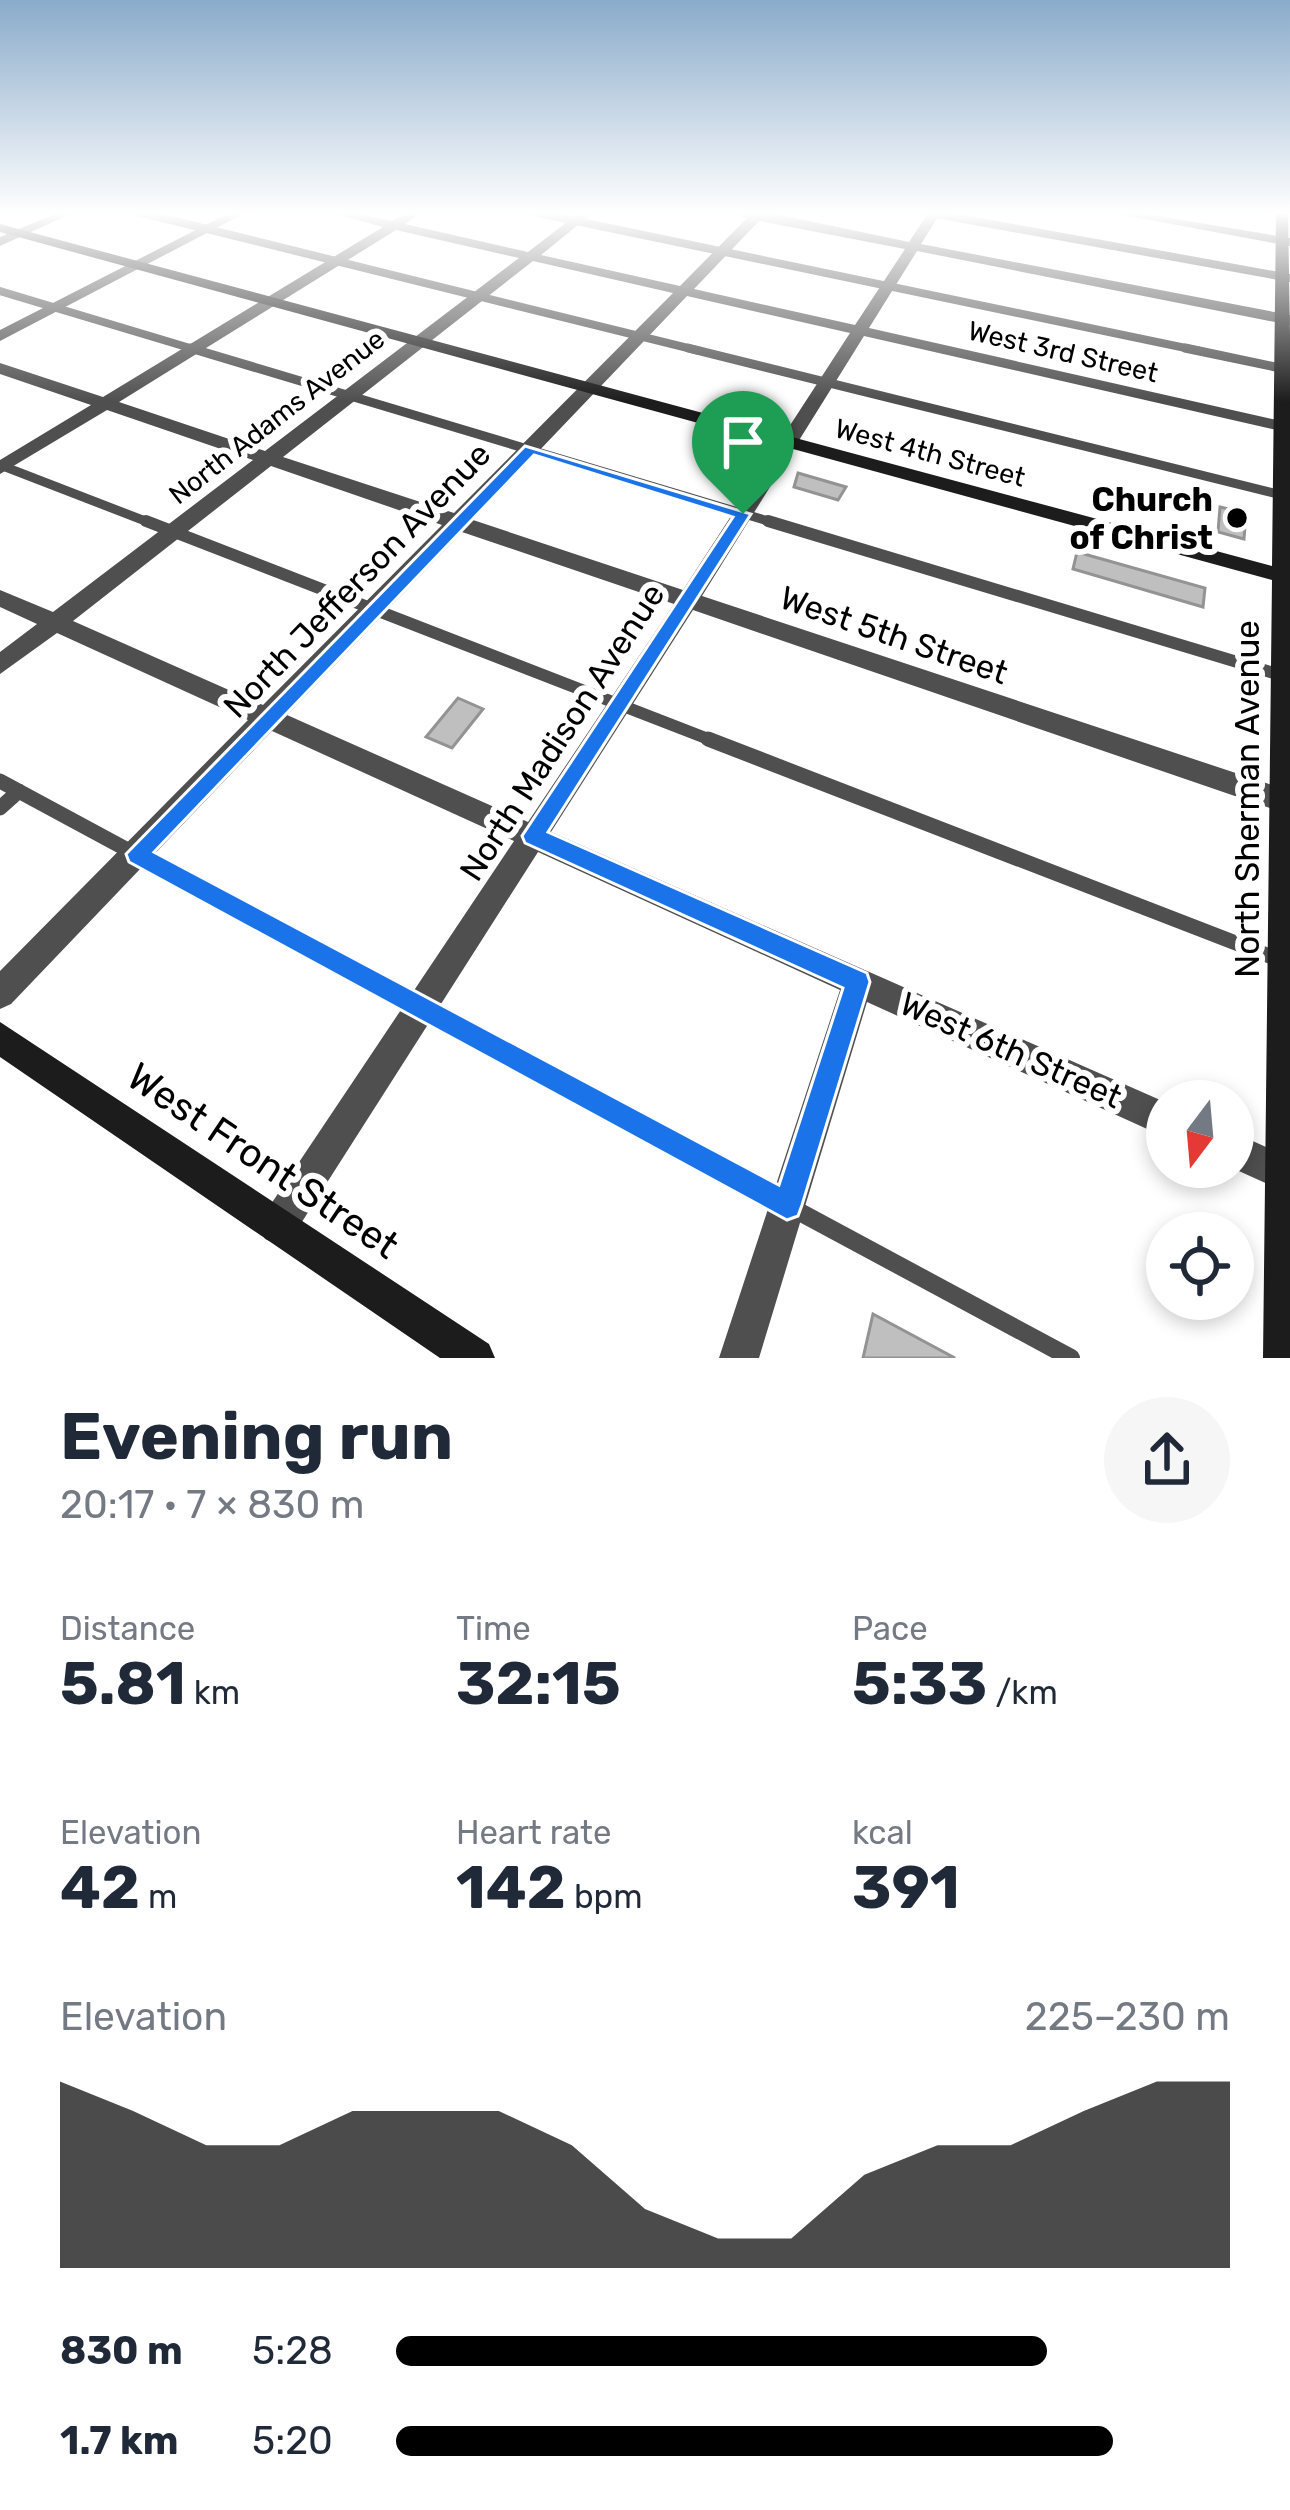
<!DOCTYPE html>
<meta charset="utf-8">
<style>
:root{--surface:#fff;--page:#f6f6f7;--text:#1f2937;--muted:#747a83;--accent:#000}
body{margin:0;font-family:Rubik,sans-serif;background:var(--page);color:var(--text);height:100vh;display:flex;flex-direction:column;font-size:45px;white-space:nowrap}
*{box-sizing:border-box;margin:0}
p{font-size:39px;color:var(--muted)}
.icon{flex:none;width:66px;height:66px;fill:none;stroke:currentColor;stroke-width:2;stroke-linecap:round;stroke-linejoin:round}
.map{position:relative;height:1358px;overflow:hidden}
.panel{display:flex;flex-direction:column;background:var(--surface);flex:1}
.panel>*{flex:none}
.needle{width:78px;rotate:196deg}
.fabs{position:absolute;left:1146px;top:1080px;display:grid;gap:24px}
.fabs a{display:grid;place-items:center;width:108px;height:108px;border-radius:50%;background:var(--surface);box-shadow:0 6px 18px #0003;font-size:60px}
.pin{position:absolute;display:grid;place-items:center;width:102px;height:102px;color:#fff;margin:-123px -51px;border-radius:50% 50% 50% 0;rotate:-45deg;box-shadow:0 0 12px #0007}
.pin .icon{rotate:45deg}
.round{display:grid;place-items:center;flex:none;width:126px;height:126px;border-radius:63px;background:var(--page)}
.overview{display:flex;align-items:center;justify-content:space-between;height:204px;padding:0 60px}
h1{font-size:66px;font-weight:700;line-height:90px}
.figures{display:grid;grid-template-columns:repeat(3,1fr);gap:18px;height:204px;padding:12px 60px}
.figures div{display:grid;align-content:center}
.figures b{font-size:60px;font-weight:700}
.figures small{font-size:33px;font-weight:400}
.figures p{font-size:33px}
.chart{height:336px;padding:24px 60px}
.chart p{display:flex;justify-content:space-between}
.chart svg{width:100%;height:216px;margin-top:12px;fill:var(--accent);opacity:.7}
ul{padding:0 60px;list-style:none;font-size:39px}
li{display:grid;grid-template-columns:192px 144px 1fr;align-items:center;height:90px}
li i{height:30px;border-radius:15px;background:var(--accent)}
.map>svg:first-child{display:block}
.building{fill:#bfbfbf;stroke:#939393;stroke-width:3}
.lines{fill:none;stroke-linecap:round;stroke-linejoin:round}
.lane-far4{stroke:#4f4f4f;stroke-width:8}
.lane-far3{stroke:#4f4f4f;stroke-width:9}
.lane-far2{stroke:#4f4f4f;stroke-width:12}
.lane-far1{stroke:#4f4f4f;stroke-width:15}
.lane{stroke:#4f4f4f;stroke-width:18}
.street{fill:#4f4f4f;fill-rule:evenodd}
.secondary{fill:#1c1c1c;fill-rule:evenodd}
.route{fill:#1a73e8;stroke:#fff;stroke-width:3;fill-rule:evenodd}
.poi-dot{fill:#000;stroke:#fff;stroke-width:4.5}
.labels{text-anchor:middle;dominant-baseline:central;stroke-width:12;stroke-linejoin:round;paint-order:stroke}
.far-street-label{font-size:27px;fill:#000;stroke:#fff}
.poi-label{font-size:33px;font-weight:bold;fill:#000;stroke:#fff;text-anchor:end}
.street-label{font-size:33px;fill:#000;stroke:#fff}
.near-street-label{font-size:39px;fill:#000;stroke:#fff}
</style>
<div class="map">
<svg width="1290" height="1358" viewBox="0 0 1290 1358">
<rect width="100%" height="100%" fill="#fff"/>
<!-- building -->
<path class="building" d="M798,473L846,487L838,500L794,487Z
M1220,507L1246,513L1244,539L1218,532Z
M1077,552L1205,588L1203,607L1073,569Z
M458,698L483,709L452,748L426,737Z
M873,1314L955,1358H863Z"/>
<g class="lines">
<!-- lane-far4 -->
<path class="lane-far4" d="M138,212L700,351
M533,212L1200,351
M925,212L1290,278
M0,291L200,351"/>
<!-- lane-far3 -->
<path class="lane-far3" d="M190,348L778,524
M688,348L1290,497
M1185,348L1290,370
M0,465L153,524"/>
<!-- lane-far2 -->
<path class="lane-far2" d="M146,521L716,742
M768,521L1290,678"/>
<!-- lane-far1 -->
<path class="lane-far1" d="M708,739L1290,964
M0,781L435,1016
M0,808L19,791"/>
<!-- lane -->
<path class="lane" d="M430,1013L1071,1358"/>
<!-- street -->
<path class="street" d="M59,212H75L0,246V237Z
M231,212H247L0,341V330Z
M328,212H350L392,221L407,212H422L405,224L528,252L580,212H594L541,255L680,286L747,218L729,212H766L909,242L929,212H941L921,244L1290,315V325L917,251L869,328L1290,423V433L864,336L702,596L1290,791V815L693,610L551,832L1167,1103V1138L867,1002L759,1358H719L840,990L538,852L291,1239L278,1245L265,1239L259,1226L265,1213L514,841L272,731L11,1004L0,1009V971L248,720L57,633L0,674V652L37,624L0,607V590L53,612L253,460L107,410L0,474V460L91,405L0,374V363L103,397L383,227ZM759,221L905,249L855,325L694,289ZM396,230L519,258L265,451L119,402ZM533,261L673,293L454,513L283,457ZM687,296L850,333L683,590L473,520ZM271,466L442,525L263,705L73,621ZM462,532L674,604L528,822L287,715Z
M1107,212H1135L1290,238V246Z
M1233,1132L1290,1158V1194L1230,1167Z"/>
<!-- secondary -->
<path class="secondary" d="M1276,212H1288L1290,335V1358H1263L1272,580L0,232V224L1272,566Z
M0,1022L489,1344L495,1358H440L0,1057Z"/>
</g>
<!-- sky -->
<linearGradient id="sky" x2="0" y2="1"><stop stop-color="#8aabca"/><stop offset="0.53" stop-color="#fff"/><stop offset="1" stop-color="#fff" stop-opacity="0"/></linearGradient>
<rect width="1290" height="402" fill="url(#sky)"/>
<!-- route -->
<path class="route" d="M525,446L751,514L548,832L867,973L870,982L802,1205L798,1216L787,1220L129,862L126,854ZM534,455L733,517L522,836L525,843L843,988L779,1185L154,852Z"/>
<!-- markers -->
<circle class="poi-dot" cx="1237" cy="518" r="12"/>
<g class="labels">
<!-- far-street labels -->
<g class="far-street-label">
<text transform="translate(1063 352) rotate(13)">West 3rd Street</text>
<text transform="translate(277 417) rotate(-38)">North Adams Avenue</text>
<text transform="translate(930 453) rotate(15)">West 4th Street</text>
</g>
<!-- poi labels -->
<g class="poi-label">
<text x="1213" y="499">Church<tspan x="1213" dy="38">of Christ</tspan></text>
</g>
<!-- street labels -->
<g class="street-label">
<text transform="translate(357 580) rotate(-46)">North Jefferson Avenue</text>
<text transform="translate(894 635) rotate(19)">West 5th Street</text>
<text transform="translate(562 732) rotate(-57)">North Madison Avenue</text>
<text transform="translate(1247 799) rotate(-90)">North Sherman Avenue</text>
<text transform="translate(1011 1050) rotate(24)">West 6th Street</text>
</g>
<!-- near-street labels -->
<g class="near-street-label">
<text transform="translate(263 1161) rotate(34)">West Front Street</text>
</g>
</g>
</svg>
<div class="fabs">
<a><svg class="needle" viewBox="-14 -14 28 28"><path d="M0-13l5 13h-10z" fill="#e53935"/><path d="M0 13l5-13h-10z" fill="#747a83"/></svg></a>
<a><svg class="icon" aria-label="locate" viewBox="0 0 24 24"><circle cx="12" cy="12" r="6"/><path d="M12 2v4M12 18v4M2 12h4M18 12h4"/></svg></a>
</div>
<div class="pin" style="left:743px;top:514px;background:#1e9e55"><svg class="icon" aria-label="arrive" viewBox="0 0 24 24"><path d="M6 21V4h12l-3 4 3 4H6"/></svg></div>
</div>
<section class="panel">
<div class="overview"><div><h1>Evening run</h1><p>20:17 · 7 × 830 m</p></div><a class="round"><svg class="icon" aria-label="share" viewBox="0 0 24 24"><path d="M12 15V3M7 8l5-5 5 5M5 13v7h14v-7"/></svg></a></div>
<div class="figures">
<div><p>Distance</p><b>5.81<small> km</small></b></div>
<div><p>Time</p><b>32:15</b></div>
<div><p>Pace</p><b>5:33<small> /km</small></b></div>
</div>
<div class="figures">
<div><p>Elevation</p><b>42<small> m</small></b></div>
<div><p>Heart rate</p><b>142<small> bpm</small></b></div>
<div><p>kcal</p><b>391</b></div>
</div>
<div class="chart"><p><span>Elevation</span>225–230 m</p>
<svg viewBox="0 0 160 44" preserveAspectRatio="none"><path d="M0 44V6L10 12L20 19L30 19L40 12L50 12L60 12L70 19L80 32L90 38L100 38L110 25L120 19L130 19L140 12L150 6L160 6V44z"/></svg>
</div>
<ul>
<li><b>830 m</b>5:28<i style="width:78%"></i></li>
<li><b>1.7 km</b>5:20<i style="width:86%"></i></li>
</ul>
</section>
